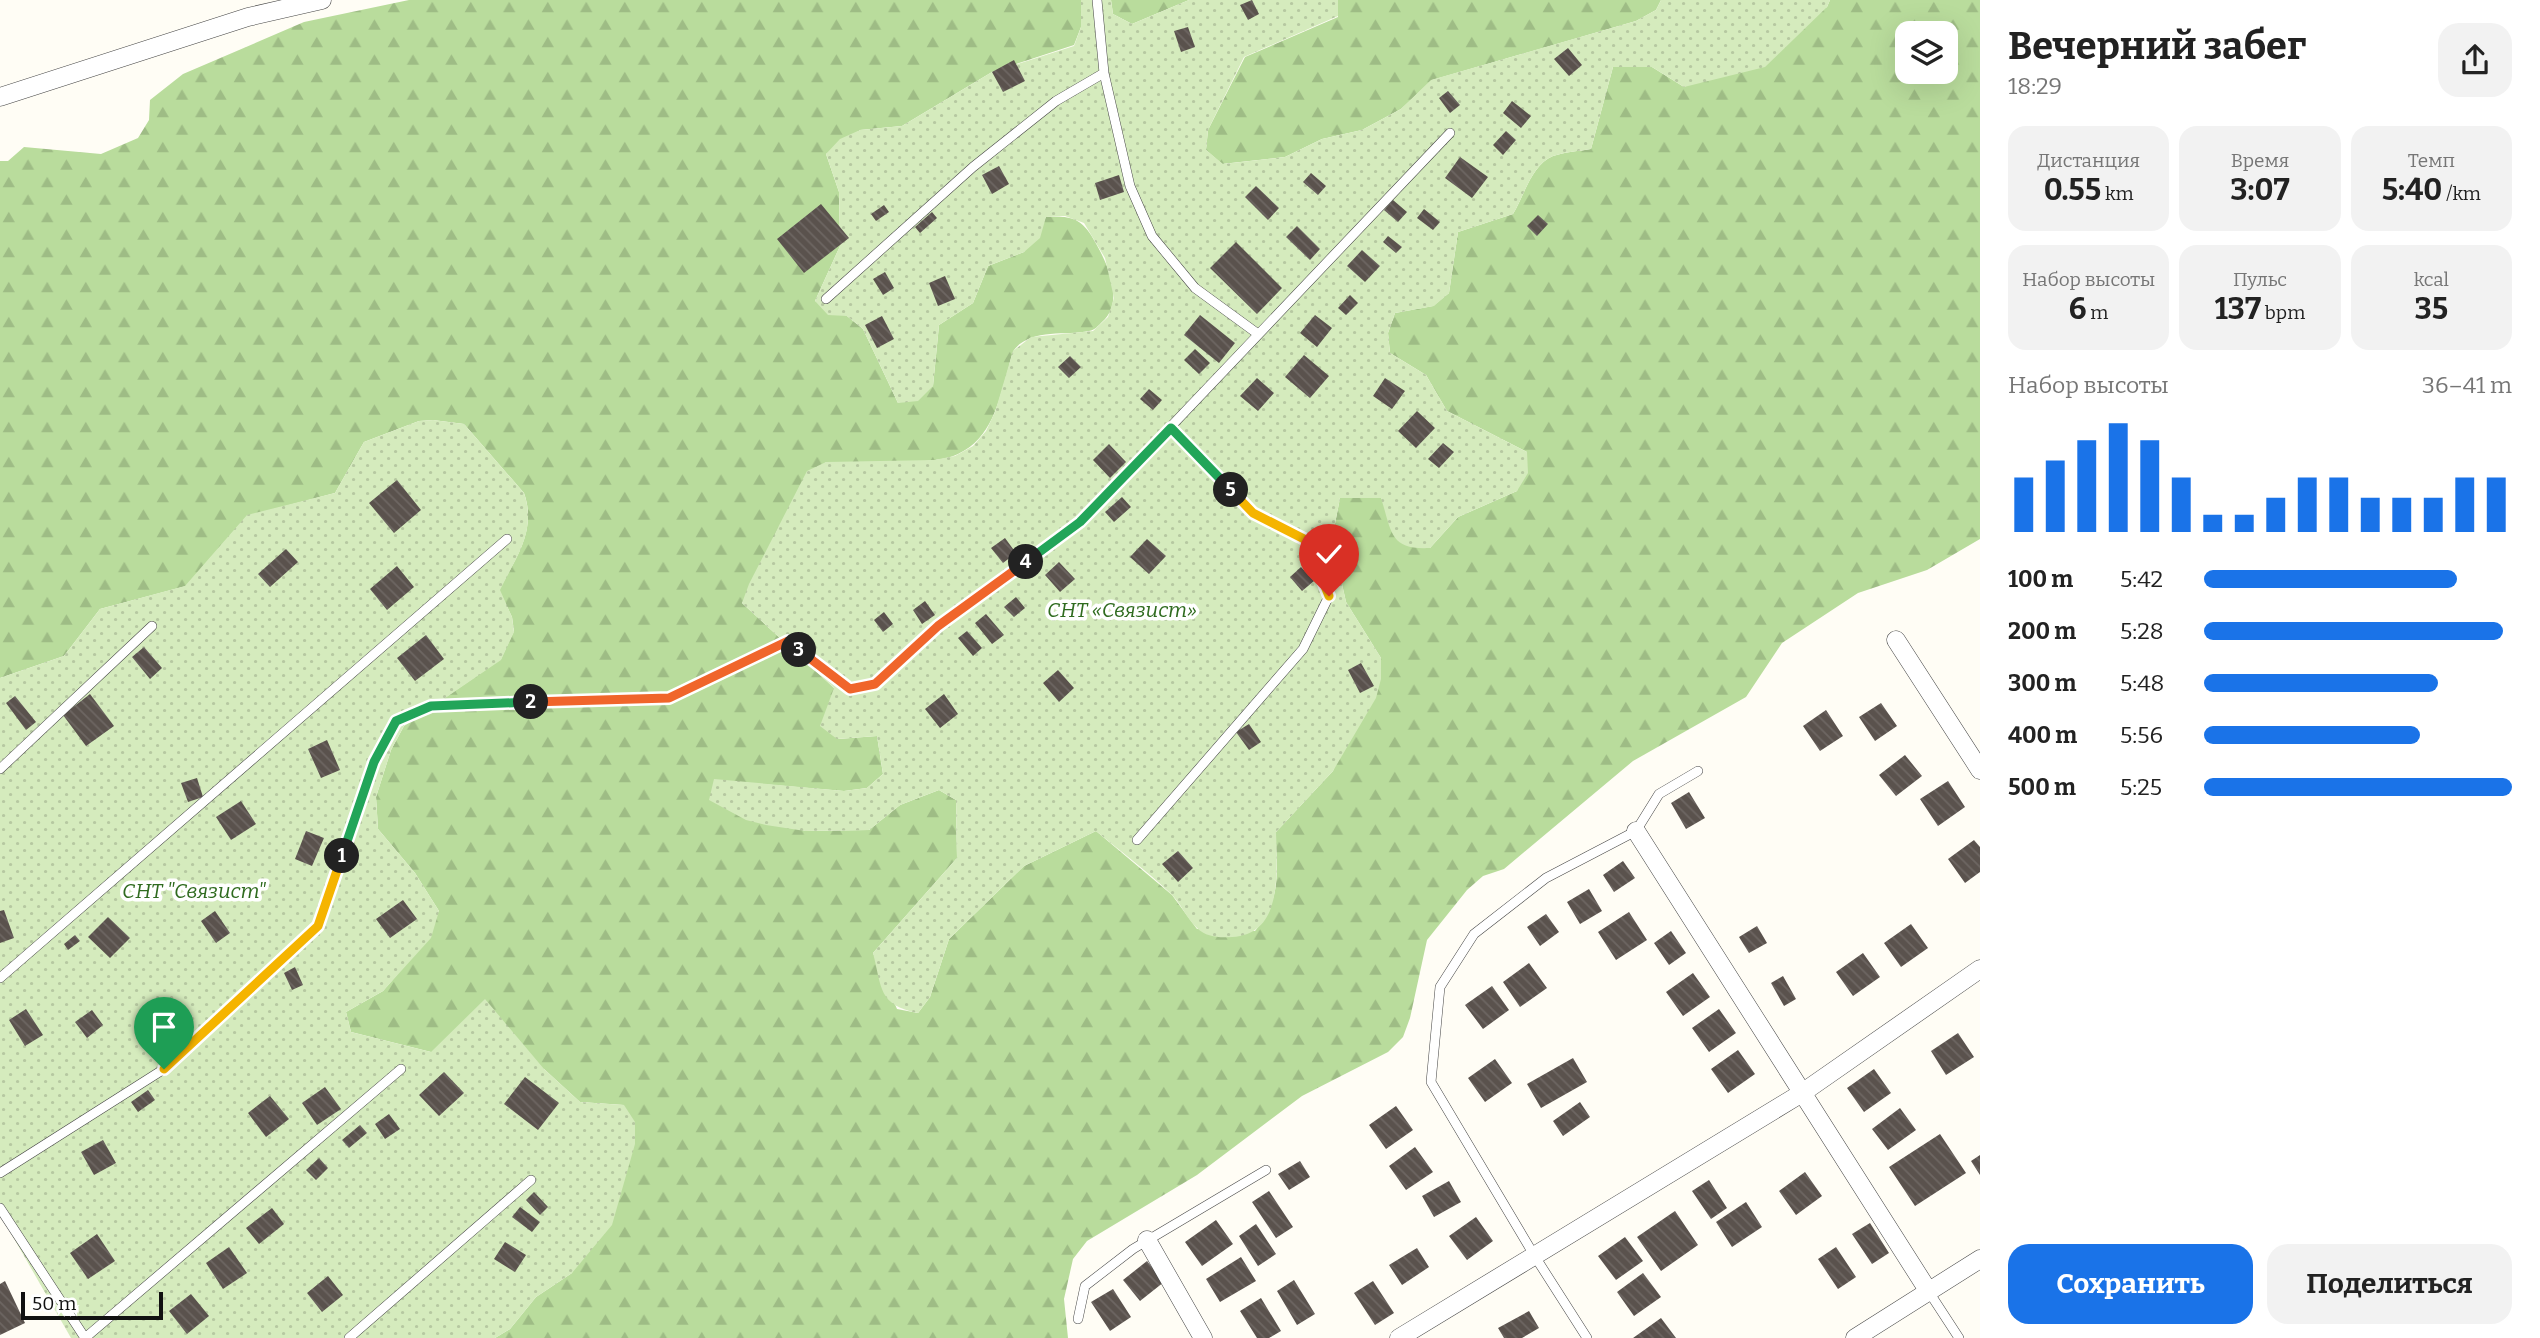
<!DOCTYPE html>
<html lang="ru">
<meta charset="utf-8">
<style>
:root{--surface:#fff;--page:#f2f2f2;--text:#222;--muted:#767676;--accent:#1a73e8}
body{margin:0;font-family:Bitter,serif;background:var(--page);color:var(--text);height:100vh;display:flex;flex-direction:column;font-size:26px;white-space:nowrap}
*{box-sizing:border-box;margin:0}
p{font-size:23px;color:var(--muted)}
.icon{flex:none;width:38px;height:38px;fill:none;stroke:currentColor;stroke-width:2;stroke-linecap:round;stroke-linejoin:round}
.map{position:relative;flex:1;overflow:hidden}
.drawer{display:flex;flex-direction:column;background:var(--surface);width:560px}
.drawer>*{flex:none}
.controls{position:absolute;left:1895px;top:21px;display:grid;gap:14px}
.controls a{display:grid;place-items:center;width:63px;height:63px;border-radius:14px;background:var(--surface);box-shadow:0 7px 28px #0002;font-size:35px}
.scale{position:absolute;left:21px;bottom:18px;width:142px;box-sizing:border-box;padding-left:7px;border:4px solid #111;border-top:0;font-size:19px;line-height:24px;white-space:nowrap;color:#111;-webkit-text-stroke:5px #fff;paint-order:stroke}
.pin{position:absolute;display:grid;place-items:center;width:60px;height:60px;color:#fff;margin:-72px -30px;border-radius:50% 50% 50% 0;rotate:-45deg;box-shadow:0 0 7px #0007}
.pin .icon{rotate:45deg}
.km{position:absolute;width:35px;height:35px;margin:-18px;border-radius:50%;background:#222;color:#fff;font-size:19px;line-height:35px;text-align:center}
.round{display:grid;place-items:center;flex:none;width:74px;height:74px;border-radius:21px;background:var(--page)}
.headline{display:flex;align-items:center;justify-content:space-between;height:119px;padding:0 28px}
h1{font-size:38px;font-weight:700;line-height:52px}
.figures{display:grid;grid-template-columns:repeat(3,1fr);gap:10px;height:119px;padding:7px 28px}
.figures div{display:grid;align-content:center;border-radius:18px;background:var(--page);text-align:center}
.figures b{font-size:30px;font-weight:700}
.figures small{font-size:19px;font-weight:400}
.figures p{font-size:19px}
.chart{height:196px;padding:14px 28px}
.chart p{display:flex;justify-content:space-between}
.chart svg{width:100%;height:126px;margin-top:7px;stroke:var(--accent);stroke-width:6}
.button{display:flex;gap:14px;margin-top:auto;padding:14px 28px}
.button a{flex:1;height:80px;border-radius:21px;background:var(--accent);color:#fff;font-size:28px;font-weight:700;line-height:80px;text-align:center}
.button a+a{background:var(--page);color:var(--text)}
ul{padding:0 28px;list-style:none;font-size:23px}
li{display:grid;grid-template-columns:112px 84px 1fr;align-items:center;height:52px}
li i{height:18px;border-radius:9px;background:var(--accent)}
main{display:flex;flex:1;min-height:0}
.map>svg:first-child{display:block}
.forest{fill:url(#forest-firs);fill-rule:evenodd}
.garden{fill:url(#garden-dots)}
.building{fill:url(#building-back-hatch)}
.lines{fill:none;stroke-linecap:round;stroke-linejoin:round}
.lane-casing{stroke:#444;stroke-width:10}
.street-casing{stroke:#444;stroke-width:19}
.lane{stroke:#fff;stroke-width:9}
.street{stroke:#fff;stroke-width:18}
.split-1-casing{stroke:#fff;stroke-width:14}
.split-2-casing{stroke:#fff;stroke-width:14}
.split-3-casing{stroke:#fff;stroke-width:14}
.split-4-casing{stroke:#fff;stroke-width:14}
.split-5-casing{stroke:#fff;stroke-width:14}
.split-6-casing{stroke:#fff;stroke-width:14}
.split-1{stroke:#f5b400;stroke-width:9}
.split-2{stroke:#22a559;stroke-width:9}
.split-3{stroke:#f0652b;stroke-width:9}
.split-4{stroke:#f0652b;stroke-width:9}
.split-5{stroke:#22a559;stroke-width:9}
.split-6{stroke:#f5b400;stroke-width:9}
.labels{text-anchor:middle;dominant-baseline:central;stroke-width:7;stroke-linejoin:round;paint-order:stroke}
.park-label{font-size:21px;font-style:italic;fill:#2f6b1f;stroke:#fff}
</style>
<main>
<div class="map">
<svg width="1980" height="1338" viewBox="0 0 1980 1338">
<defs>
<pattern id="forest-firs" width="22" height="20" patternUnits="userSpaceOnUse" patternTransform="scale(1.75)"><rect width="22" height="20" fill="#b9dc9c"/><path d="M5 1l3.5 6h-7zM16 11l3.5 6h-7z" fill="#9ebc85"/></pattern>
<pattern id="garden-dots" width="8" height="8" patternUnits="userSpaceOnUse" patternTransform="scale(1.75)"><rect width="8" height="8" fill="#d5ebbd"/><path d="M2 2h.1M6 6h.1" fill="none" stroke="#b6c8a1" stroke-width="1.8" stroke-linecap="round"/></pattern>
<pattern id="building-back-hatch" width="6" height="6" patternUnits="userSpaceOnUse" patternTransform="scale(1.75)"><rect width="6" height="6" fill="#5a524d"/><path d="M-1 5l2 2M0 0l6 6M5-1l2 2" fill="none" stroke="#6d6662"/></pattern>
</defs>
<rect width="100%" height="100%" fill="#fffdf5"/>
<!-- forest -->
<path class="forest" d="M409,0H1081V27L1074,45L992,72L902,126L860,130L826,154L839,192L840,246L815,301L847,316L863,329L898,403L933,386L939,325L973,303L988,266L1024,252L1046,217C1067,216 1079,216 1091,235C1105,258 1127,300 1102,322C1098,326 1095,330 1089,331C1065,336 1031,328 1014,350C1011,355 1010,364 1008,370C998,403 992,438 958,454C935,466 856,462 826,462L742,603L834,688L838,739L877,736L883,774L867,788L844,791L714,780L805,831L869,830L900,805L939,790L956,800L957,858L873,953L897,1009L918,1013L930,997L949,939L1024,866L1096,831L1172,895L1197,929L1255,931C1283,897 1276,873 1276,832L1333,771L1381,658L1346,602L1332,539L1340,498H1381L1430,548L1458,517L1517,491L1527,452L1447,411L1426,375L1390,353L1388,333L1395,313L1433,306L1449,293L1458,232L1513,214C1524,196 1532,164 1553,156C1565,152 1579,151 1591,149L1613,67H1652L1684,87L1827,7L1830,0H1980V539L1927,570L1858,593L1782,643L1746,697L1633,761L1504,869L1483,876L1467,890L1427,940L1410,1018L1403,1037L1388,1052L1302,1096L1197,1175L1087,1241L1073,1259L1064,1299L1068,1338H495L510,1329L536,1297L572,1273L624,1105L580,1102L544,1069L431,1052L351,1032L346,1012L383,991L396,976L439,911L415,873L378,829L376,797L391,750L404,726L501,659L514,631L512,617L499,590C516,558 537,530 524,493L464,424L433,420L419,421L364,442L335,493L247,516L186,586L100,609L64,656L0,678V161H8L24,147L101,154L138,138L149,120L150,100L183,74L304,22ZM1908,33H1946V72H1908Z
M1111,0H1189L1132,24L1113,14Z
M1338,0H1661L1656,10L1636,21L1432,80L1401,109L1362,130L1322,139L1285,157L1222,164L1206,150L1208,130L1245,57L1338,17Z"/>
<!-- garden -->
<path class="garden" d="M1081,0H1111L1113,14L1132,24L1189,0H1338V16L1244,57L1208,130L1206,150L1223,164L1285,157L1322,139L1362,130L1401,109L1431,80L1636,21L1656,10L1661,0H1830L1827,7L1765,67L1684,87L1652,67H1613L1591,149C1579,151 1565,152 1553,156C1532,164 1524,196 1513,214L1458,232L1449,293L1434,306L1395,313L1388,333L1390,353L1426,375L1447,411L1527,452L1528,473L1517,491L1458,517L1430,548C1389,550 1392,532 1381,498H1340L1332,539L1346,602L1381,658V679L1376,698L1333,771L1276,832C1276,869 1285,934 1232,937C1219,938 1206,937 1197,928C1186,918 1181,903 1170,893C1147,871 1120,851 1096,831L1024,866L949,939L930,997L918,1013C878,1005 882,988 873,953L957,858L956,800L939,790L900,805L869,830L805,831L766,825L746,820L709,800L714,779L844,791L867,788L883,774L877,736L837,739L820,726L834,688L742,603L749,584L807,471L826,462L934,460L955,456L973,446L986,431L995,412L1013,351L1031,337L1093,331L1108,317L1114,298L1105,258L1084,223L1065,216L1046,217L1040,238L1024,252L988,266L973,303L939,325L933,386L918,401L898,403L863,329L847,316L828,315L815,301L840,246L839,192L826,154L840,139L860,130L902,126L992,72L1074,46L1081,27Z
M433,420L464,424L524,493C537,531 516,557 500,590L512,617L514,632L501,660L404,726L391,750L376,797L378,829L415,873L439,911L431,938L383,991L346,1012L351,1032L431,1052L485,999L544,1069L580,1102L624,1105L635,1122V1144L612,1225L572,1273L536,1297L510,1329L495,1338H71L0,1214V678L64,656L100,609L185,586L247,515L335,493L364,442L419,421Z"/>
<!-- building -->
<path class="building" d="M1252,0L1259,14L1248,20L1240,5Z
M1188,27L1195,47L1181,52L1174,31Z
M1568,48L1582,65L1569,76L1554,59Z
M1014,60L1025,81L1003,92L992,72Z
M1448,91L1460,105L1450,113L1439,98Z
M1512,101L1531,116L1521,128L1503,113Z
M1506,131L1516,140L1503,155L1493,145Z
M1460,157L1488,177L1472,198L1445,178Z
M999,166L1009,184L992,194L982,175Z
M1311,173L1326,186L1318,195L1303,182Z
M1119,175L1124,192L1100,200L1095,183Z
M1256,186L1279,208L1268,220L1245,197Z
M1393,200L1407,212L1398,222L1384,210Z
M821,204L849,238L804,273L777,239Z
M884,205L889,212L876,221L871,214Z
M1424,209L1440,222L1433,230L1417,218Z
M932,212L937,218L920,233L915,227Z
M1538,215L1548,224L1537,236L1527,226Z
M1297,226L1320,249L1310,260L1286,237Z
M1388,236L1402,247L1396,253L1383,242Z
M1236,242L1282,288L1257,314L1210,268Z
M1362,250L1380,266L1365,282L1347,266Z
M885,272L894,288L883,295L873,279Z
M945,276L955,299L938,306L929,283Z
M1350,295L1358,303L1346,315L1338,308Z
M1200,315L1235,343L1219,363L1184,335Z
M1315,315L1332,328L1317,347L1300,333Z
M882,316L894,339L877,348L865,325Z
M1195,349L1210,363L1199,374L1184,360Z
M1304,355L1329,376L1310,398L1285,377Z
M1070,356L1081,367L1069,378L1058,367Z
M1257,378L1274,393L1258,411L1240,396Z
M1385,378L1405,391L1392,409L1373,396Z
M1149,389L1162,400L1153,410L1140,399Z
M1417,411L1435,428L1416,448L1398,431Z
M1443,443L1454,452L1439,468L1428,459Z
M1109,444L1126,462L1110,478L1093,460Z
M397,480L421,510L394,533L369,503Z
M1122,497L1131,507L1114,522L1105,512Z
M1005,538L1016,553L1003,563L991,548Z
M1147,539L1166,556L1149,574L1130,557Z
M286,549L298,562L270,587L258,574Z
M1059,562L1075,579L1060,592L1045,575Z
M397,566L414,587L387,610L370,589Z
M1301,567L1314,581L1302,591L1290,577Z
M1016,597L1025,608L1014,617L1004,607Z
M925,601L935,615L922,624L913,610Z
M884,612L893,624L883,632L874,620Z
M986,614L1004,635L992,644L975,623Z
M967,631L982,648L973,656L958,638Z
M426,635L444,659L415,681L397,658Z
M144,647L162,668L150,679L132,657Z
M1361,663L1374,686L1360,693L1348,670Z
M1058,670L1074,688L1059,702L1043,683Z
M90,694L114,726L86,746L63,715Z
M944,694L958,714L940,728L925,709Z
M15,696L36,722L26,730L6,703Z
M1881,703L1897,726L1875,741L1859,717Z
M1826,710L1843,736L1820,751L1803,726Z
M1249,724L1261,742L1249,750L1236,732Z
M327,740L340,770L321,778L308,749Z
M1905,755L1922,776L1896,796L1879,775Z
M197,778L203,797L188,802L181,783Z
M1948,781L1965,807L1938,826L1920,799Z
M1689,792L1705,818L1686,829L1671,803Z
M241,801L256,824L231,840L216,817Z
M306,831L324,838L312,866L295,859Z
M1974,840L1980,847V872L1965,883L1948,859Z
M1178,851L1193,868L1178,882L1162,864Z
M1623,861L1635,878L1614,892L1603,875Z
M1589,889L1602,911L1580,924L1567,902Z
M403,900L417,919L390,938L376,919Z
M4,910L14,938L0,943V911Z
M215,911L230,933L216,943L201,921Z
M1629,912L1647,940L1616,960L1598,932Z
M1546,914L1559,932L1540,946L1527,927Z
M108,917L130,938L110,958L88,937Z
M1911,924L1928,948L1901,967L1884,943Z
M1757,926L1767,943L1749,953L1739,937Z
M1671,931L1686,953L1669,965L1654,943Z
M75,935L80,941L68,950L64,944Z
M1863,953L1880,977L1853,996L1836,972Z
M1529,963L1547,988L1520,1007L1503,982Z
M295,967L303,985L292,990L284,973Z
M1693,973L1710,997L1683,1016L1666,992Z
M1783,976L1796,999L1784,1006L1771,983Z
M1492,986L1509,1010L1483,1029L1465,1005Z
M26,1009L43,1035L25,1046L9,1020Z
M1719,1009L1736,1033L1709,1052L1692,1028Z
M92,1010L103,1025L87,1038L75,1022Z
M1958,1033L1974,1057L1946,1075L1931,1051Z
M1738,1050L1755,1074L1728,1093L1711,1069Z
M1573,1058L1587,1082L1541,1108L1527,1084Z
M1495,1059L1512,1083L1485,1102L1468,1078Z
M1874,1069L1891,1093L1864,1112L1847,1088Z
M444,1072L464,1093L439,1116L419,1095Z
M525,1077L559,1103L538,1130L504,1104Z
M325,1087L341,1109L317,1125L302,1103Z
M148,1090L155,1100L138,1112L131,1102Z
M270,1096L289,1119L266,1137L248,1113Z
M1580,1102L1590,1117L1563,1136L1553,1121Z
M1396,1106L1413,1130L1386,1149L1369,1125Z
M1900,1108L1916,1130L1888,1150L1872,1129Z
M389,1114L400,1129L385,1139L375,1124Z
M360,1125L367,1133L349,1148L342,1140Z
M1940,1134L1966,1173L1915,1206L1889,1167Z
M103,1140L116,1163L94,1175L81,1152Z
M1415,1147L1433,1172L1406,1190L1389,1166Z
M1980,1155V1175L1971,1161Z
M319,1158L328,1168L316,1180L306,1170Z
M1300,1161L1310,1177L1289,1190L1278,1174Z
M1805,1172L1822,1196L1796,1215L1779,1191Z
M1709,1180L1727,1208L1711,1219L1692,1191Z
M1449,1181L1461,1202L1434,1217L1422,1196Z
M1269,1191L1293,1227L1276,1238L1252,1202Z
M534,1192L548,1207L540,1215L526,1200Z
M1746,1202L1762,1227L1732,1247L1716,1222Z
M520,1207L540,1222L532,1232L512,1217Z
M272,1208L284,1224L259,1244L246,1228Z
M1675,1211L1698,1245L1661,1271L1637,1237Z
M1476,1217L1493,1241L1467,1260L1449,1236Z
M1216,1220L1233,1244L1202,1266L1185,1242Z
M1870,1223L1889,1253L1872,1264L1852,1234Z
M1256,1224L1276,1254L1258,1266L1239,1236Z
M97,1234L115,1261L88,1279L70,1253Z
M1625,1237L1643,1261L1616,1280L1598,1256Z
M505,1242L526,1255L515,1272L494,1259Z
M229,1247L247,1273L223,1289L206,1263Z
M1836,1247L1856,1277L1838,1289L1818,1259Z
M1417,1248L1429,1267L1402,1285L1389,1265Z
M1241,1257L1256,1281L1220,1302L1206,1279Z
M1147,1261L1164,1282L1140,1301L1123,1280Z
M1643,1273L1661,1297L1634,1316L1617,1292Z
M328,1276L343,1295L322,1312L307,1293Z
M1294,1280L1315,1314L1297,1325L1277,1291Z
M5,1281L25,1323L0,1335V1284Z
M1373,1281L1394,1313L1375,1325L1354,1293Z
M1113,1289L1131,1317L1110,1331L1091,1302Z
M191,1294L209,1316L187,1334L169,1311Z
M1261,1298L1281,1331L1269,1338H1257L1240,1311Z
M1529,1311L1539,1328L1522,1338H1504L1498,1328Z
M1661,1318L1676,1338H1633Z"/>
<g class="lines">
<!-- lane casing -->
<g class="lane-casing">
<path id="lane" d="M1097,0L1104,73L1130,186L1152,236L1195,288L1258,334
M826,299L973,167L1056,101L1104,73
M0,769L152,626
M1137,840L1303,649L1329,596L1306,539L1253,513L1171,428
M0,978L507,539
M0,1173L164,1069L318,926L374,762L396,721L431,706L669,697L788,641L850,689L875,684L938,626L1080,522L1450,133
M0,1208L85,1338
M1929,1292L1959,1338
M1078,1319L1085,1286L1133,1249L1266,1170
M85,1338L401,1069
M349,1338L531,1180
M1587,1338L1534,1255L1431,1082L1440,987L1474,934L1546,878L1636,831L1659,794L1698,771"/>
</g>
<!-- street casing -->
<g class="street-casing">
<path id="street" d="M0,97L248,17L322,0
M1896,640L1980,770
M1636,831L1929,1292
M1147,1240L1203,1338
M1399,1338L1802,1093L1980,969
M1855,1338L1980,1259"/>
</g>
<!-- lane -->
<use href="#lane" class="lane"/>
<!-- street -->
<use href="#street" class="street"/>
</g>
<g class="lines">
<!-- split-1 casing -->
<g class="split-1-casing">
<path id="split-1" d="M164,1069L318,926L342,856"/>
</g>
<!-- split-2 casing -->
<g class="split-2-casing">
<path id="split-2" d="M342,856L374,762L396,721L431,706L531,702"/>
</g>
<!-- split-3 casing -->
<g class="split-3-casing">
<path id="split-3" d="M531,702L669,698L788,641L799,650"/>
</g>
<!-- split-4 casing -->
<g class="split-4-casing">
<path id="split-4" d="M799,650L850,689L875,684L938,626L1026,562"/>
</g>
<!-- split-5 casing -->
<g class="split-5-casing">
<path id="split-5" d="M1026,562L1080,522L1171,428L1231,490"/>
</g>
<!-- split-6 casing -->
<g class="split-6-casing">
<path id="split-6" d="M1231,490L1253,513L1306,540L1329,596"/>
</g>
<!-- split-1 -->
<use href="#split-1" class="split-1"/>
<!-- split-2 -->
<use href="#split-2" class="split-2"/>
<!-- split-3 -->
<use href="#split-3" class="split-3"/>
<!-- split-4 -->
<use href="#split-4" class="split-4"/>
<!-- split-5 -->
<use href="#split-5" class="split-5"/>
<!-- split-6 -->
<use href="#split-6" class="split-6"/>
</g>
<g class="labels">
<!-- park labels -->
<g class="park-label">
<text x="1122" y="610">СНТ «Связист»</text>
<text x="194" y="891">СНТ "Связист"</text>
</g>
</g>
</svg>
<div class="controls">
<a><svg class="icon" aria-label="layers" viewBox="0 0 24 24"><path d="M12 4l9 5-9 5-9-5zM3 14l9 5 9-5"/></svg></a>
</div>
<div class="scale">50 m</div>
<div class="pin" style="left:164px;top:1069px;background:#1e9e55"><svg class="icon" aria-label="arrive" viewBox="0 0 24 24"><path d="M6 21V4h12l-3 4 3 4H6"/></svg></div>
<div class="pin" style="left:1329px;top:596px;background:#d93025"><svg class="icon" aria-label="check" viewBox="0 0 24 24"><path d="M5 12l5 5 9-10"/></svg></div>
<b class="km" style="left:342px;top:856px">1</b>
<b class="km" style="left:531px;top:702px">2</b>
<b class="km" style="left:799px;top:650px">3</b>
<b class="km" style="left:1026px;top:562px">4</b>
<b class="km" style="left:1231px;top:490px">5</b>
</div>
<section class="drawer">
<div class="headline"><div><h1>Вечерний забег</h1><p>18:29</p></div><a class="round"><svg class="icon" aria-label="share" viewBox="0 0 24 24"><path d="M12 15V3M7 8l5-5 5 5M5 13v7h14v-7"/></svg></a></div>
<div class="figures">
<div><p>Дистанция</p><b>0.55<small> km</small></b></div>
<div><p>Время</p><b>3:07</b></div>
<div><p>Темп</p><b>5:40<small> /km</small></b></div>
</div>
<div class="figures">
<div><p>Набор высоты</p><b>6<small> m</small></b></div>
<div><p>Пульс</p><b>137<small> bpm</small></b></div>
<div><p>kcal</p><b>35</b></div>
</div>
<div class="chart"><p><span>Набор высоты</span>36–41 m</p>
<svg viewBox="0 0 160 44" preserveAspectRatio="none"><path d="M5 44V25M15 44V19M25 44V12M35 44V6M45 44V12M55 44V25M65 44V38M75 44V38M85 44V32M95 44V25M105 44V25M115 44V32M125 44V32M135 44V32M145 44V25M155 44V25"/></svg>
</div>
<ul>
<li><b>100 m</b>5:42<i style="width:82%"></i></li>
<li><b>200 m</b>5:28<i style="width:97%"></i></li>
<li><b>300 m</b>5:48<i style="width:76%"></i></li>
<li><b>400 m</b>5:56<i style="width:70%"></i></li>
<li><b>500 m</b>5:25<i style="width:100%"></i></li>
</ul>
<div class="button"><a>Сохранить</a><a>Поделиться</a></div>
</section>
</main>
